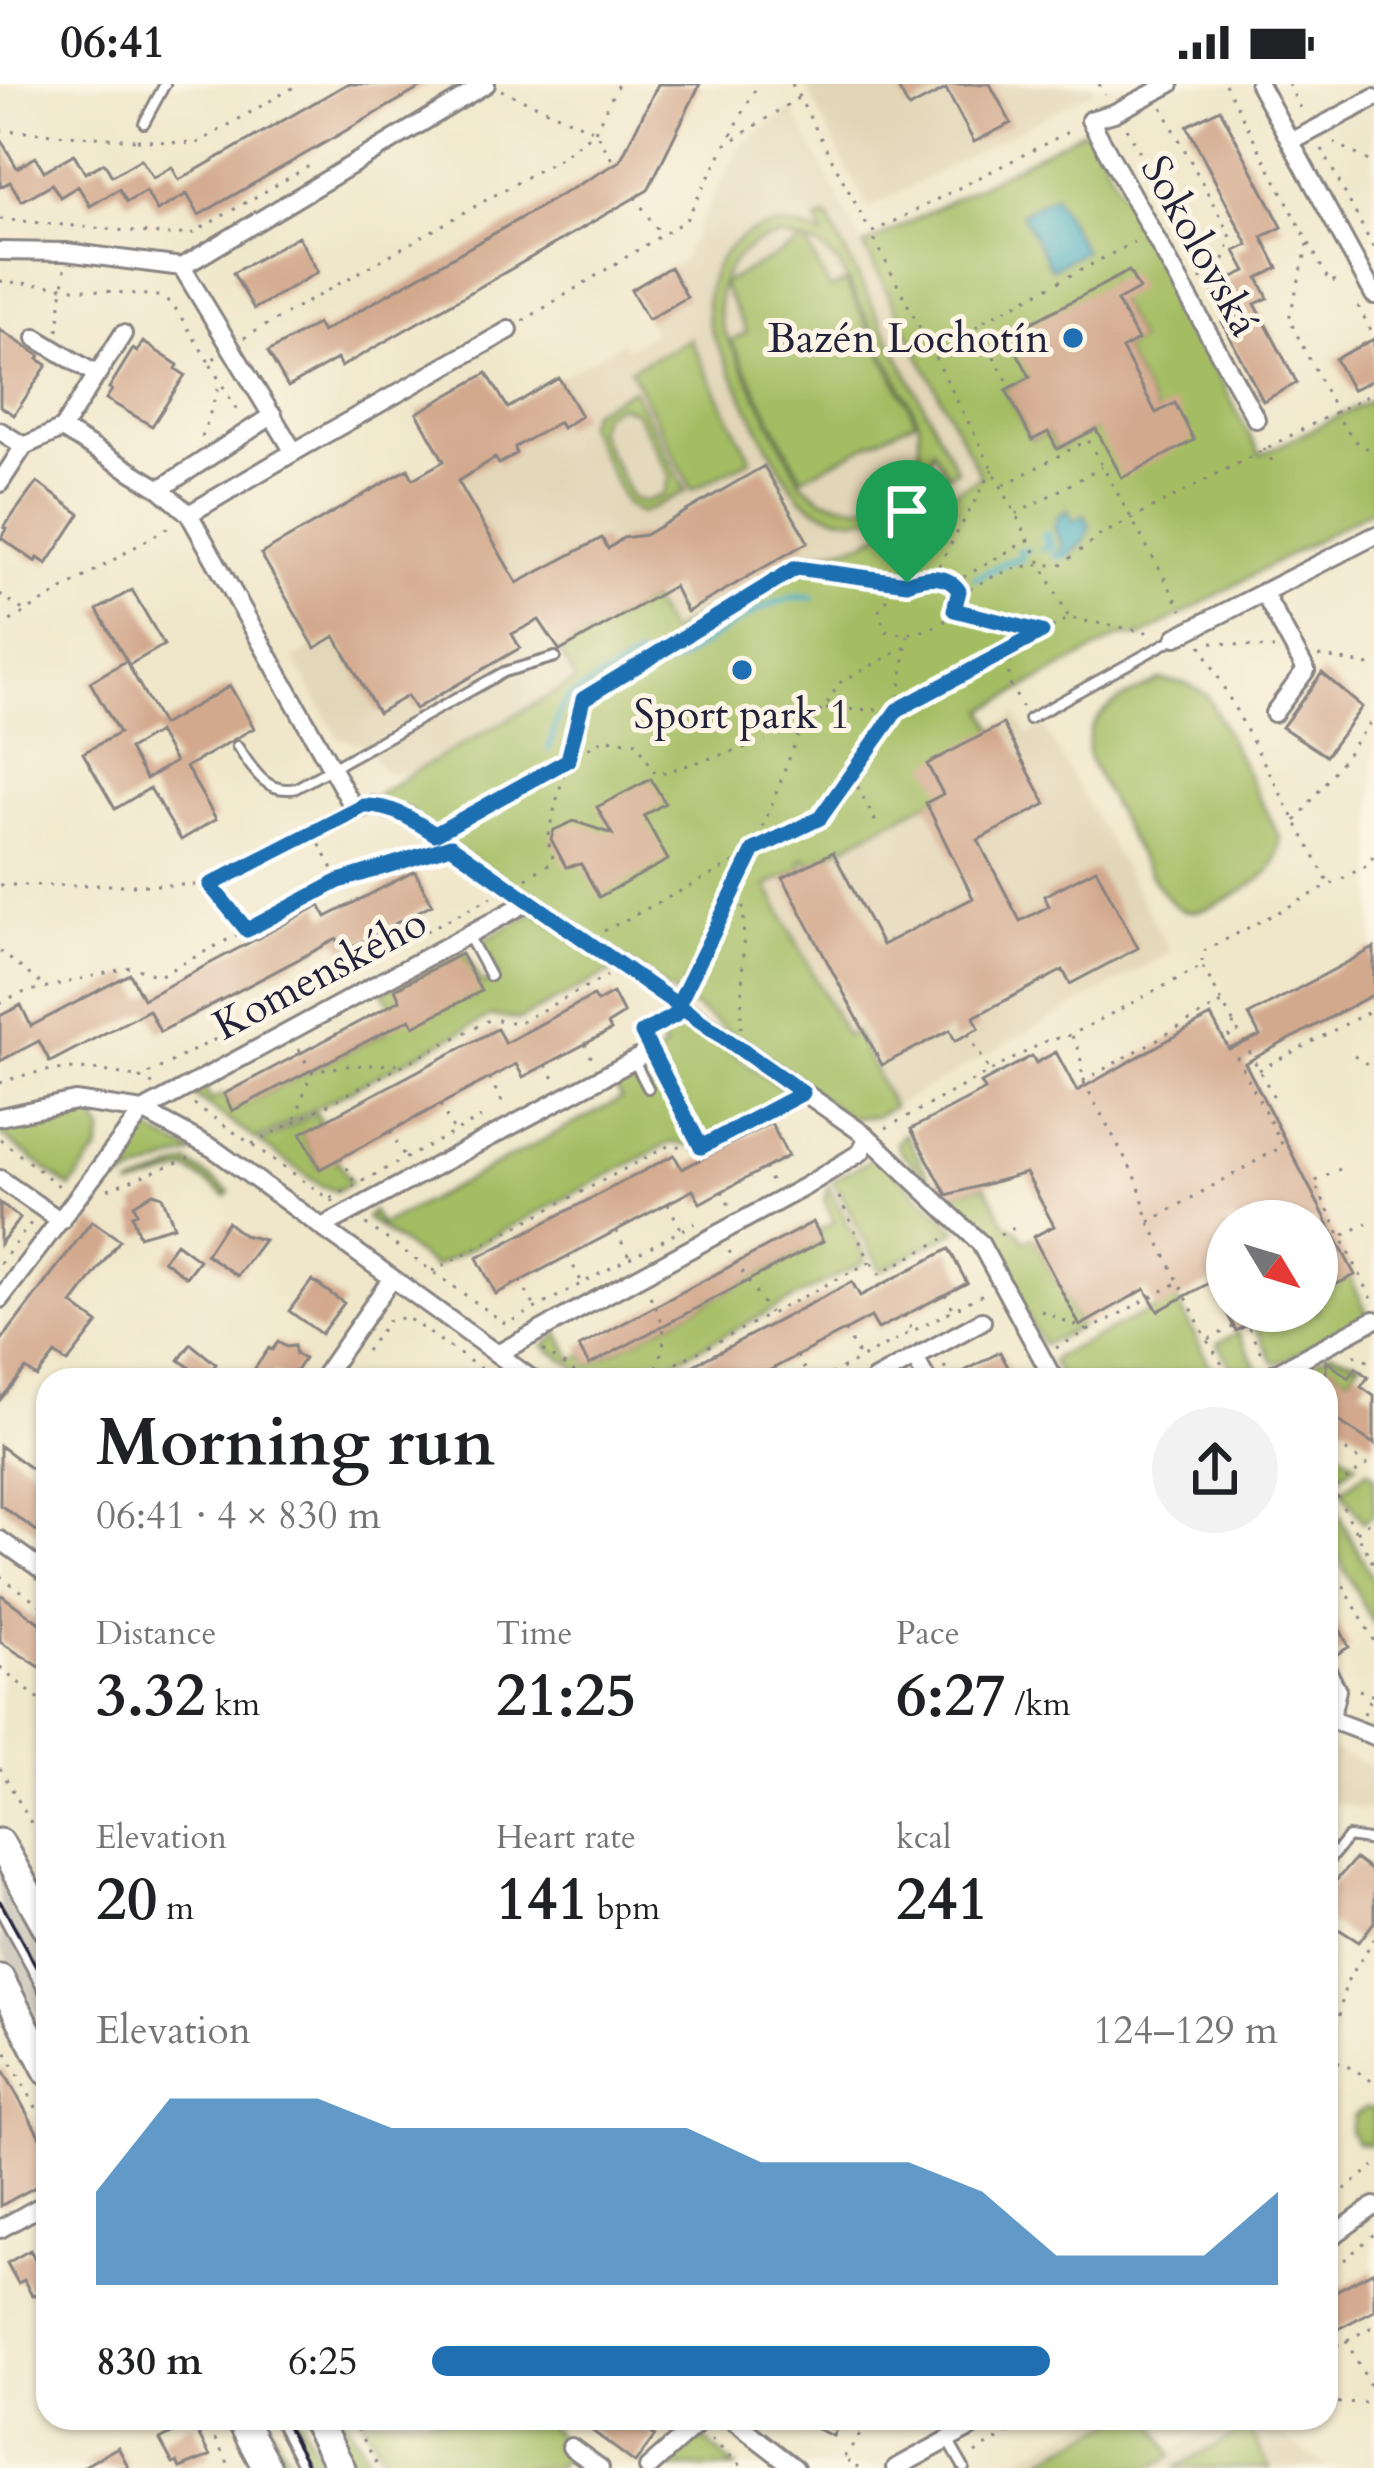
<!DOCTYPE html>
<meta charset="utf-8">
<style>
:root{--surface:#fff;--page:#f2f2f2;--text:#202124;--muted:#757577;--accent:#1f6fb2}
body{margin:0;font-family:Cardo,serif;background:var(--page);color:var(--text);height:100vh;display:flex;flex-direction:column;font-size:45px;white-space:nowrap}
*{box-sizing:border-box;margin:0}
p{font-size:39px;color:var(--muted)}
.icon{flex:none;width:66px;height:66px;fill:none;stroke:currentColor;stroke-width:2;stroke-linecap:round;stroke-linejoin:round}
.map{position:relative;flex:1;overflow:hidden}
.side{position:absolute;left:36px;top:1284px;width:1302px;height:1062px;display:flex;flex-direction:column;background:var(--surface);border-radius:36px;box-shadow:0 3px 9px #0004}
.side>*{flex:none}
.needle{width:78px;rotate:128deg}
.tools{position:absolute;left:1206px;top:1116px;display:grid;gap:24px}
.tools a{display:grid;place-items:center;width:132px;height:132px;border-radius:50%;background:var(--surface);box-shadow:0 3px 9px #0004;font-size:60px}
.pin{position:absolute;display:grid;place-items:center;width:102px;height:102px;color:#fff;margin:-123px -51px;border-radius:50% 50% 50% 0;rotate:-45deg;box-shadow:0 0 12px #0007}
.pin .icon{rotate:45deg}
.round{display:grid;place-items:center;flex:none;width:126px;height:126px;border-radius:63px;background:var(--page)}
.summary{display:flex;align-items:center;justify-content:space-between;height:204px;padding:0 60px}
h1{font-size:66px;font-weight:600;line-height:90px}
.stats{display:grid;grid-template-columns:repeat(3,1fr);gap:18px;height:204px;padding:12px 60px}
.stats div{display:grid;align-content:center}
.stats b{font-size:60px;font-weight:600}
.stats small{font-size:33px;font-weight:400}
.stats p{font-size:33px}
.chart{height:336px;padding:24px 60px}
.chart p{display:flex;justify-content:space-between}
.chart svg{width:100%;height:216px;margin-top:12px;fill:var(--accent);opacity:.7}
ul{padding:0 60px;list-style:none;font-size:39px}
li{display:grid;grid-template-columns:192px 144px 1fr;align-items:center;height:90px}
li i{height:30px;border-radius:15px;background:var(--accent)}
.status{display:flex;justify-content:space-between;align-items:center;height:84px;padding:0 60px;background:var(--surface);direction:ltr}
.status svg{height:33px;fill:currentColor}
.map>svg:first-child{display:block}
.built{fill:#e2d6b7}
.industrial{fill:#c8c4b8}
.green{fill:#a4bd63;stroke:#63704f;stroke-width:3;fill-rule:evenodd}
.water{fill:#3fabbf;stroke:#30667d;stroke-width:3}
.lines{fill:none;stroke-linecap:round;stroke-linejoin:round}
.stream{stroke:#3fabbf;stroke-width:6}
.building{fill:#d3a98e;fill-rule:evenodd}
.lane-casing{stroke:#898482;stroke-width:14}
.street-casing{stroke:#898482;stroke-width:22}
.primary-casing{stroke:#898482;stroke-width:33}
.path{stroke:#898482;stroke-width:3;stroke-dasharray:3 9;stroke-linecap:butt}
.lane{stroke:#fff;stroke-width:8}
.street{stroke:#fff;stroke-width:16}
.primary{stroke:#fff;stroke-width:27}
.tram{stroke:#22223b;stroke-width:3}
.route-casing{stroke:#fff;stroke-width:24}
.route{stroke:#1f6fb2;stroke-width:15}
.poi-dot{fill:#1f6fb2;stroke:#fcf5e5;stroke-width:4.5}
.labels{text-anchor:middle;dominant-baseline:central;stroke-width:10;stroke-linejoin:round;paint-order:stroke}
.street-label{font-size:42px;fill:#22223b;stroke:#fcf5e5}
.poi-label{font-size:42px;fill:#22223b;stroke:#fcf5e5;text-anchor:end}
</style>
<div class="status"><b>06:41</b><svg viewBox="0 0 49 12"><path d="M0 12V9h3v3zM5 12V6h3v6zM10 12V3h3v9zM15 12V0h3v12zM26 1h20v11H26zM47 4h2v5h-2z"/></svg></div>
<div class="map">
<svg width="1374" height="2384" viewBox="0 0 1374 2384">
<rect width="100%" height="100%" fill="#fcf5e5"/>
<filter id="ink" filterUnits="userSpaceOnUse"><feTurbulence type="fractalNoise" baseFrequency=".00833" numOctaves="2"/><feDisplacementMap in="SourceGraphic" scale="24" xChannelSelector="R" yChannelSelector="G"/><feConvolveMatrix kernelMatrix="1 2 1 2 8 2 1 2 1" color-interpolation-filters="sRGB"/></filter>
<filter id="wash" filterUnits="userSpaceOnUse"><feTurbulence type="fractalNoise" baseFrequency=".004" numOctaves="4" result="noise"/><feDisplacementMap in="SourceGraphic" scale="48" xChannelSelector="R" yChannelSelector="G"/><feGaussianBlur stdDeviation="2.7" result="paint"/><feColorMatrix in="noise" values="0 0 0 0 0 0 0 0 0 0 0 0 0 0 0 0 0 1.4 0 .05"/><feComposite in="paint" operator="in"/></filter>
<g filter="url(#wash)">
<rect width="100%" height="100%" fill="#f0e7ca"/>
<!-- built -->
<path class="built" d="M804,0H1092L1095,6L868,125Z
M792,24L982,393L864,458L799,474L669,549L650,517L561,567L577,596L410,690L382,687L366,661L338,654L294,575L314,563L261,470L408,385L414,394L444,377L417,329L487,289L519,343L542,334L529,311L623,258L627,264L654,248L631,206L681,177L740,62Z
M1016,631L1028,650L1044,643L1171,868L893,1023L855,949L846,952L766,803L803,784L800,777L807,773L811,780L943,711L927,680Z
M1326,1663L1367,1681L1374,1688V1727L1326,1718Z
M1095,2334H1152L1171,2367L1233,2334H1257L1328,2384H999Z"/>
<!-- industrial -->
<path class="industrial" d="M0,1785L48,1872V1952L0,1863Z"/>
<!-- green -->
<path class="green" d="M1085,46L1090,48L1260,371L1374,315V424L1141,553L1121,552L985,626L994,645L943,710L810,780L806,774L800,777L804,783L767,802L846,952L855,948L893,1023L875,1033H848L687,918L731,822L724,826L678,912L407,731L355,726L410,690L576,597L560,567L650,516L669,549L799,474L864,458L981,393L864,162ZM1108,199L1138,256L1122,265L1156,329L1096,345L1057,365L1048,348L1032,356L1006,306L1030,293Z
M827,132L957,386L947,391L933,365C926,393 912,417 884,428C858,439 827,435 805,417C779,396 730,283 711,247C691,174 754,119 823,152L817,137ZM781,152L820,163L840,182L919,337V376L897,408L860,423L822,415L801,398L722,243C710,197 734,160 781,152Z
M805,157L830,205L845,198L916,336L802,394L731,257L747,248L722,200Z
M690,255L751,375L692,406L630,285Z
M633,305L686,407L640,430L626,420L586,341L591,327ZM619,321L636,328L670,393L664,410L644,418L632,414L597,346L602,330Z
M1159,596L1186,599L1207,611L1280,754C1280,781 1267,793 1245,805C1226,815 1205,832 1183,826C1156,819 1105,704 1089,675C1080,628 1125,614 1159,596Z
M535,828L615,886L519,936L491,932L256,1056L193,1011L203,1001L211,1016L223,1010L233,1026L388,947L393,926L383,907L463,865L482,900L499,891L482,857Z
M681,932L792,1012L700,1058L656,971L665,964L656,946Z
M653,974L694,1061L670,1059L434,1183L366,1134L372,1127L381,1141L621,1015L614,1000L633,998L645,1008L654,1004Z
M80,1027L93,1031L103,1048L98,1067L70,1104L0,1050V1045C25,1033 52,1030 80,1027Z
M316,1029L321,1039L302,1050L319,1084L337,1075L351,1099L336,1107L320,1101L260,1059Z
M151,1048L194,1069L92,1107L134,1053Z
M905,1049L929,1093L946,1111L985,1101L1006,1140L1020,1148L1024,1157L1033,1153L1080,1243L1043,1261L985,1151L898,1065L897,1058Z
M877,1072L957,1146L881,1187L833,1096Z
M189,1079L230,1108L226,1112L188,1086L130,1104Z
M828,1101L866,1174L864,1178L638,1296H593L544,1262L559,1249L573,1275L583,1271L589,1281L822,1157L818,1147L834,1138L825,1118Z
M1349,1190L1368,1231L1279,1279L1273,1278L1254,1240L1278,1227H1317V1207Z
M1176,1214L1217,1296H1062L1052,1278L1055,1273Z
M1238,1248L1259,1287L1238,1296L1218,1259Z
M1330,1268L1360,1278L1349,1294L1331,1281L1319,1296H1284Z
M1326,1358L1357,1379L1337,1394L1326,1374Z
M1368,1386L1374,1391V1430L1363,1438L1342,1406Z
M1331,1416L1374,1497V1541L1326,1450V1418Z
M1366,2024L1374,2025L1371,2061L1357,2059L1350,2047L1353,2032Z
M252,2334H266L294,2384H280Z
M285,2334H299L326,2384H312Z
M327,2334H345L373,2384H354Z
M361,2334H542L570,2367L556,2384H389Z
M1121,2334H1152L1172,2372L1150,2384H1049L1044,2374Z
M1249,2344L1270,2384H1174Z
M698,2349L736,2384H659Z"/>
<!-- water -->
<path class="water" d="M1054,111L1084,167L1051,185L1021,129Z
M1068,426L1073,437L1085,431L1090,443L1084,458L1067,473L1060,468L1062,461L1054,444L1058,432Z"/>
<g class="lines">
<!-- stream -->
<path class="stream" d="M1042,466L1047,462L1043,451L1047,449L1056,473L1063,472L1067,464
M975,494L1008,477L1022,475L1019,466H1028
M652,580L660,583L676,578C707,559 777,504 813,514
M549,665L559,629L567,615L638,573"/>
</g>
<g id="blocks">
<!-- building -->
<path class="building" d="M347,0H427L199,131L187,110L157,127L146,107L127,118L119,105L90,122L78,102L60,113L52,100L22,117L10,98L0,103V54L17,84L36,73L44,87L74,70L85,89L104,79L112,92L141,75L153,94L172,83L179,96Z
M658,0H700L648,106L341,283L337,275L288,303L268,268L317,240L322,248L620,77Z
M896,0H990L1011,39L974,58L946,5L909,24Z
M1220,25L1282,143L1262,153L1278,184L1258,194L1268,214L1255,220L1297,299L1263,317L1222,238L1241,228L1225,197L1246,187L1235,167L1248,161L1187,42Z
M298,152L318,188L254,225L233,189Z
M670,183L687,213L648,236L631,206Z
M1129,187L1139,205L1117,217L1138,256L1122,265L1156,329L1175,319L1194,356L1122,394L1096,345L1057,365L1048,348L1032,356L1006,306L1030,293L1008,251Z
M0,246L40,272L38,275L47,281L14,331L0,322Z
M1374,255V295L1352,306L1335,275Z
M143,258L178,281L176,285L185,291L152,342L106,315L112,306L109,304L133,265L137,268Z
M487,289L508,324L559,294L581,332L562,344L559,338L515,363L516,370L499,380L495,374L458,397L517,499L602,454L608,465L623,454L645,451L764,382L808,458L687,528L674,502L560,567L539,536L512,550L520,564L415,625L407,612L378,629L335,552L315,564L261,470L408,385L413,395L444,377L417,329Z
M37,398L80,430L47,480L38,474L36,478L1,454L7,445L4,443Z
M132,506L164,561L129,581L97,526Z
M126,577L162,641L230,602L254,644L186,683L216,735L181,756L150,704L115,725L83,669L119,649L90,598ZM158,648L175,678L146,695L129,665Z
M1322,589L1362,623L1326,672L1282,643Z
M1003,640L1046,720L978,756L1020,837L1049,822L1044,812L1096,785L1138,864L1070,900L1063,886L974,933L979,944L955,957L950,946L882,981L783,794L833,768L882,861L973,814L926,719L943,710L927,680Z
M651,695L665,719L644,732L668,776L599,813L581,780L566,783L551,755L554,746L574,737L612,750L597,723Z
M415,787L432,820L344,867L337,855L160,948L149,926L50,978L39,957L0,977V932L21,921L31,942L130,890L143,915L320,821L326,833Z
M1374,864V910L1245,979L1355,1191L1317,1210V1137H1227V1227H1273L1236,1247L1211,1198L1158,1227L1145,1205L1080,1242L1033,1153L1054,1142L1026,1089L947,1111L911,1045L985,1006L981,999L1032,972L1036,979L1056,968L1077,1007L1211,932L1229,965L1260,952L1249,931Z
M461,870L481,907L414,942L410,935L232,1027L224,1010L400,916L395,905Z
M613,909L624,930L608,940L611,946L523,993L516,980L320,1085L301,1049L497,945L505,959L593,912L597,918Z
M771,1039L788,1072L700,1119L693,1106L496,1210L477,1174L674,1071L682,1085Z
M153,1109L162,1112L174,1142L139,1152L132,1131L137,1129L134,1121Z
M0,1119L20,1134L0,1160Z
M92,1137L120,1156L72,1220L98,1239L67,1279L55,1270L37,1293L26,1285L0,1316V1258Z
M227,1138L243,1151L264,1156L237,1192L206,1170Z
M813,1138L823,1157L589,1281L579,1263Z
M176,1159L199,1176L186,1193L163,1176Z
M949,1165L967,1199L878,1245L871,1233L751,1296H665L852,1198L860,1212Z
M312,1196L344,1219L321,1250L289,1227Z
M278,1258L286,1263L294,1262L296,1270L304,1275L290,1296L274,1289L269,1296H261L251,1290L269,1264L272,1266Z
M191,1260L216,1280L204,1296H195L185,1289L189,1283L179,1276Z
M1000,1268L1015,1296H948Z
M1326,1277L1349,1294L1356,1284L1368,1293L1361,1303L1374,1312V1360L1326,1329Z
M0,1362L37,1389L48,1374V1455L0,1421Z
M0,1510L48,1545V1588L0,1558Z
M1326,1519L1349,1563L1332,1573L1326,1571Z
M1355,1775L1374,1789V1838L1359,1858L1326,1837V1808Z
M0,1980L48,2068V2096L0,2122Z
M30,2166L48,2200V2204L32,2212L24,2196L18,2199L7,2179Z
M1374,2187V2226L1326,2251V2212Z
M575,2334H632L655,2352L635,2379Z
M792,2334H841L833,2352Z
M192,2339L210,2372L180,2384L177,2378L173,2380L160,2356Z
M118,2363L129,2384H81Z"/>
</g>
</g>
<g filter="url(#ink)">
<use href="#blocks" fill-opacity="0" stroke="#898482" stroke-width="3"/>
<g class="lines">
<!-- lane casing -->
<g class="lane-casing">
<path id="lane" d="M144,39L165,0
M1029,635L1175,554
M237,662C252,684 266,711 296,704L504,588L555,573
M468,851L490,892
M635,979L648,1004
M1326,1780L1348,1753L1374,1757
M0,1826L48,1914
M277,2334L304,2384
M949,2358L964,2384"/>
</g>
<!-- street casing -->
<g class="street-casing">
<path id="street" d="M1170,0L1114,29L1090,36L1256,335
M1259,0L1374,211
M1291,58L1374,14
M0,167L66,168L182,183L486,0
M182,183L294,368L509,246
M36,254L97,291
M62,345L123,250
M0,347L24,362
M0,399L24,362L62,345L160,405L189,430L355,726L372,721L407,731L868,1053L980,1159L1054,1296
M160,405L273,331
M189,430L294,368
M1263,508L1306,586L1274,629
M1176,553L1374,452
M0,1033L75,1017L143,1027L214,1065L533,1296
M0,1095L61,1137
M322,1143L651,967
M0,1215L143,1027L530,817
M497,1270L806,1102L861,1068L868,1053
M915,1274L927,1296
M321,1296L392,1194
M874,1296L982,1237
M1262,1296L1374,1236
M0,1456L48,1490
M1326,1584L1337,1606L1330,1636
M1326,1634L1374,1652
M0,2145L48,2118
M1326,2157L1374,2122
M730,2334L795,2384
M571,2363L600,2384
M648,2384L704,2334
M896,2384L988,2334"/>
</g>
<!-- primary casing -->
<g class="primary-casing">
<path id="primary" d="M0,1759L48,1845
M0,1895L48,1987
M240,2334L267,2384
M314,2334L341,2384"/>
</g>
<!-- path -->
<path class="path" d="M792,0L870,147
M1099,0L1105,11
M1225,0L1330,199L1341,193
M1288,0L1304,30
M501,6L595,47L614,79
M1162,23L1231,153L1212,214
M1127,44L1201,185V196
M0,46L136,56
M735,55L798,14
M137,56L196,60L299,0
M1334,58L1374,80
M1322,65L1374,165
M635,113L661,151
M0,135L170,151L193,149L316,78
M1308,160L1289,235L1344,343L1356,358L1374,368
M0,197L157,212L172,219L209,278
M1358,222L1374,252
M523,237L686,136L758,0
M58,247L65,185
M244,254L560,74L595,47L618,0
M216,273L209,278L239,330
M1007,296L976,241L1134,158
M202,353L220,299
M1264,364L1275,382
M1004,401L1088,356L1182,526
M1016,430L1102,383
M933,492L993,385
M925,493L942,494L955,500C972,539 914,556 885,547L879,527C889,509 905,498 925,493Z
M953,499L1028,456
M0,510L23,526
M959,511C992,492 1021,476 1060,482L1099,452L1374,308
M957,527L1041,547
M1068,532L871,149L1072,46
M0,543L174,440
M1212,558L1274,565
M1201,561L1329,800
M1012,565L1008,597L1022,623
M1319,572L1374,582
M826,625L897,626L908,551
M852,692L879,744
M1296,737L1374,634
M452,740L605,655L637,658L656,691L766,657
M314,750L338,794
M526,794L554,777L547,754L583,615L796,484L907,499
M740,798L744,830L741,944
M0,801H210L336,736
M210,801L245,845
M604,847L820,734L897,626L1069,534L1152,549
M0,867L45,903
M1203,883L1275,1015
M686,906L754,767L803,638L824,625L839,599L906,563
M0,919L18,910L131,883L159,892L339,797L426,770
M642,950L665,937
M968,950L989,986
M1072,952L1080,968L1083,997L1137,1096L1149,1138L1207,1256L1232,1296
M585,960L592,975
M299,965L311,988
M1354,972L1374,984
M546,981L555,996
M660,985L701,1063
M1259,986L1374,925
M489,994L505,1023
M1083,997L1222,919
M0,999C46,981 92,982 139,994
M153,1000L140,994L492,813
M194,1020L334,1118
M440,1021L455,1049
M296,1034L311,988L344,982L403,980
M886,1044L1046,957L1071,951L1202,882V868L1368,781L1374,771
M390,1047L406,1075
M0,1055L59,1102
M252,1060L491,935L518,939L607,892
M341,1073L357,1102
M764,1084L772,1099
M1340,1085L1314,1098L1372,1215
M108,1105L189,1074
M722,1107L729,1121
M331,1114L481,1034
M668,1120L681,1145
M1149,1138L1283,1062L1228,956L1234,939
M366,1140L506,1240L695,1139
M616,1147L629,1172
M1000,1151L1014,1144
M1344,1151L1367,1139
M729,1167L769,1229
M568,1172L581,1197
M872,1179L879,1190L943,1155
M0,1180L31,1139
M432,1187L670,1061L698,1065L786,1018
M520,1197L534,1221
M945,1210L953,1224
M650,1212C670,1248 666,1258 653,1296
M1041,1227L1089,1247
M904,1231L912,1246
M845,1246L859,1273
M1209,1255L1245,1237L1263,1273
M1056,1264L1179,1198
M543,1266L586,1296
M366,1267L388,1237L406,1233L497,1296
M1354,1271L1374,1280
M797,1272L810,1296
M944,1282L952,1296
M644,1296L870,1178L836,1107
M820,1296L983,1210
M1326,1353L1374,1386
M1326,1391L1374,1481
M1326,1410L1365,1382
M1357,1448L1374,1435
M1326,1470L1374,1557
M0,1492L48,1526
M0,1583L48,1623
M1359,1606L1374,1612
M1364,1630L1371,1611
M0,1684L48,1769
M0,1958L48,2045
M1326,1965L1335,1950L1346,1899L1374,1855
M1326,1974L1355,1985L1374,1999
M1326,2121L1374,2082
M1326,2192L1374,2150
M1346,2256L1374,2309
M1326,2267L1374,2242
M1326,2319L1374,2318
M203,2334L231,2384
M352,2334L379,2384
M548,2334L558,2347
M1176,2334L1181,2343L1198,2334
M711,2355L743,2384
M975,2369L1011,2347L1049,2334
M857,2384V2379L842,2376L872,2334
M1371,2384L1374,2380"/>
<!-- lane -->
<use href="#lane" class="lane"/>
<!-- street -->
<use href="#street" class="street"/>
<!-- primary -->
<use href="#primary" class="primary"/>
<!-- tram -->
<path class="tram" d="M0,1817L48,1905
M282,2334L309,2384"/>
</g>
</g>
<g class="lines" filter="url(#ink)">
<!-- route casing -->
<g class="route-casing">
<path id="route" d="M907,499L796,484L583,615L568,676L435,750C412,735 392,721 364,722L210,801L247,846L339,797L451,762C569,844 686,927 803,1009L701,1063L642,949L676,931L678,921L754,766L820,734L897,626L1042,548L954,526L959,507C948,489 925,492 907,499"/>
</g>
<!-- route -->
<use href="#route" class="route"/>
</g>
<!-- markers -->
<g class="poi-dot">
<circle cx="1073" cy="254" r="12"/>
<circle cx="742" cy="586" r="12"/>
</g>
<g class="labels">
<!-- street labels -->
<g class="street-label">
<text transform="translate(1200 162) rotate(61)">Sokolovská</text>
<text transform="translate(320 890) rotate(-28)">Komenského</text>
</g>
<!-- poi labels -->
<g class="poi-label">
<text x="1049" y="254">Bazén Lochotín</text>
<text x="742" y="630" text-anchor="middle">Sport park 1</text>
</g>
</g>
</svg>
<div class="tools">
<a><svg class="needle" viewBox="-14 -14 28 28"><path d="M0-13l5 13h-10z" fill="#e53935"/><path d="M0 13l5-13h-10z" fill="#757577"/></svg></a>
</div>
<div class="pin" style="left:907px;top:499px;background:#1e9e55"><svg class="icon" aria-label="arrive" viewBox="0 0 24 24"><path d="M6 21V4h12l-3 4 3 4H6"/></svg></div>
<section class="side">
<div class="summary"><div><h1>Morning run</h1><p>06:41 · 4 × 830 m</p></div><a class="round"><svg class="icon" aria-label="share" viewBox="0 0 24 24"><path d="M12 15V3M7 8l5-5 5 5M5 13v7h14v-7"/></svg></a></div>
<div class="stats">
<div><p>Distance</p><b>3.32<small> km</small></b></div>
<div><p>Time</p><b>21:25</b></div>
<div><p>Pace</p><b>6:27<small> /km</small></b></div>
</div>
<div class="stats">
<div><p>Elevation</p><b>20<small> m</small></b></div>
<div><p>Heart rate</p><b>141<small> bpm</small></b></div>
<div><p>kcal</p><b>241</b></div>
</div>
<div class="chart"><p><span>Elevation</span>124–129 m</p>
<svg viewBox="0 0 160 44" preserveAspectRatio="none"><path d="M0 44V25L10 6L20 6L30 6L40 12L50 12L60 12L70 12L80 12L90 19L100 19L110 19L120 25L130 38L140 38L150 38L160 25V44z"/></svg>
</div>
<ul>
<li><b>830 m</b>6:25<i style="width:73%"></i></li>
</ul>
</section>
</div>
